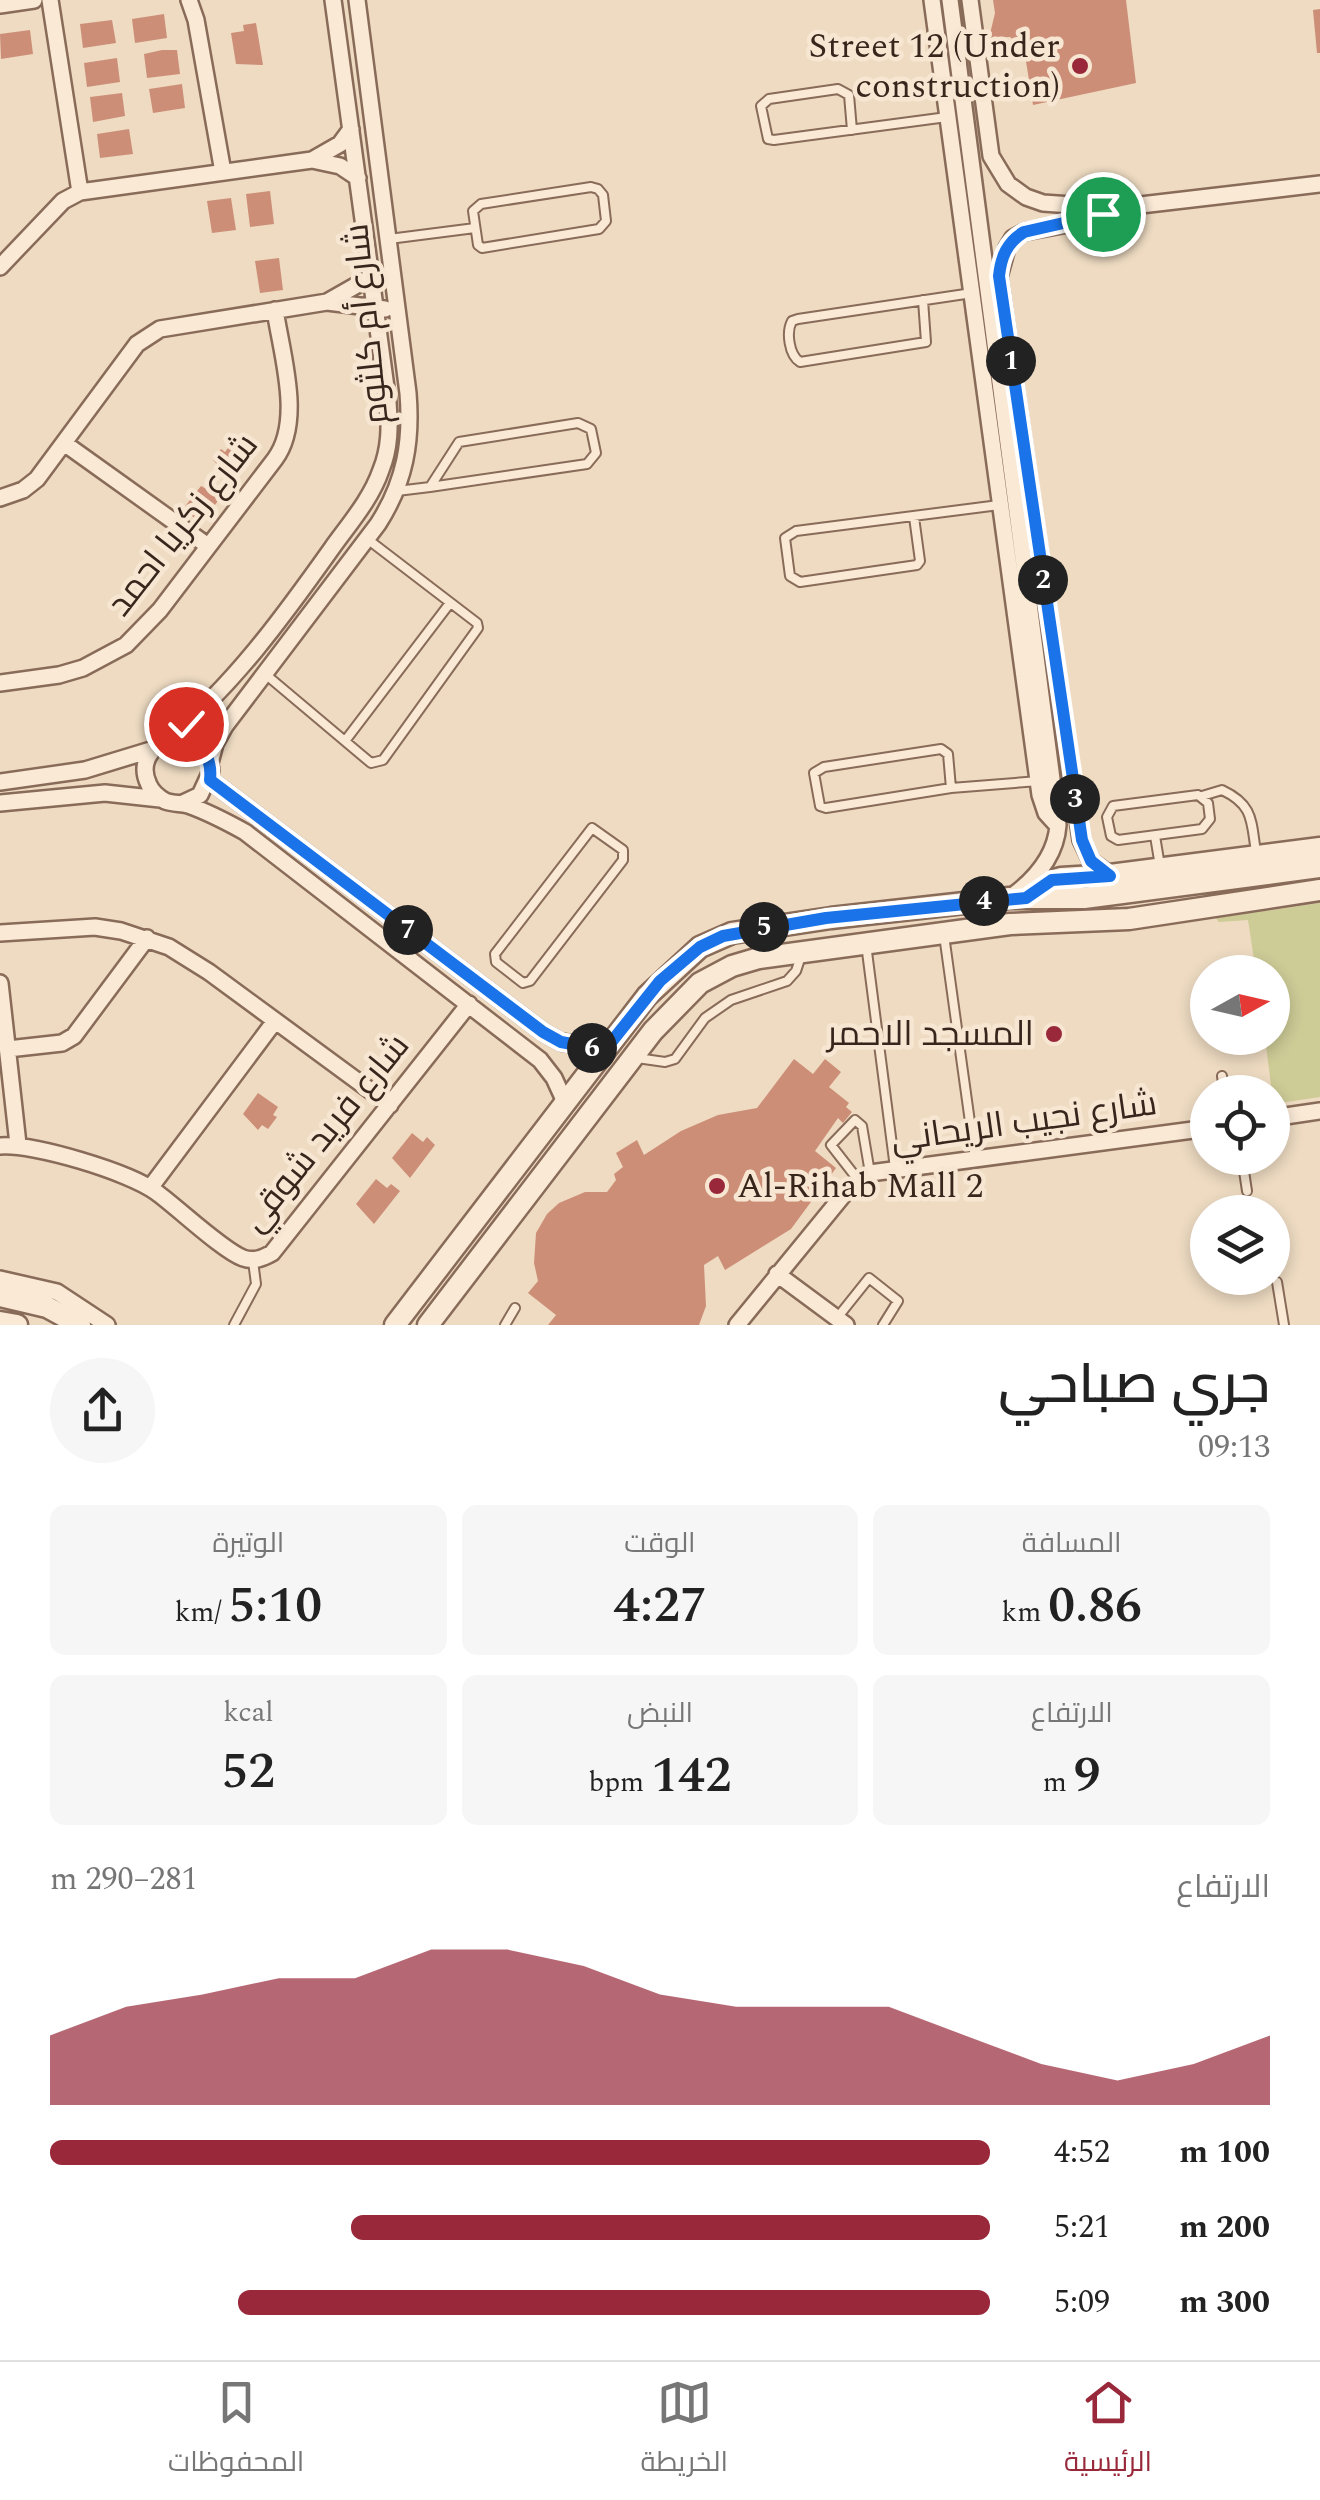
<!DOCTYPE html>
<html lang="ar">
<meta charset="utf-8">
<style>
:root{--surface:#fff;--page:#f6f6f6;--text:#222;--muted:#767676;--line:#e0e0e0;--accent:#98283a}
body{margin:0;font-family:Spectral,Cairo,serif;background:var(--page);color:var(--text);direction:rtl;height:100vh;display:flex;flex-direction:column;font-size:38px;white-space:nowrap}
*{box-sizing:border-box;margin:0}
p{font-size:32px;color:var(--muted)}
.icon{flex:none;width:55px;height:55px;fill:none;stroke:currentColor;stroke-width:2;stroke-linecap:round;stroke-linejoin:round}
.map{position:relative;height:1325px;overflow:hidden;direction:ltr}
.drawer{display:flex;flex-direction:column;background:var(--surface);flex:1}
.drawer>*{flex:none}
.needle{width:65px;rotate:82deg}
.fabs{position:absolute;left:1190px;top:955px;display:grid;gap:20px}
.fabs a{display:grid;place-items:center;width:100px;height:100px;border-radius:50%;background:var(--surface);box-shadow:0 5px 15px #0003;font-size:50px}
.pin{position:absolute;display:grid;place-items:center;width:85px;height:85px;color:#fff;margin:-42px;border:5px solid #fff;border-radius:50%;box-shadow:0 2px 10px #0007}
.km{position:absolute;width:50px;height:50px;margin:-25px;border-radius:50%;background:#222;color:#fff;font-size:28px;line-height:50px;text-align:center}
.round{display:grid;place-items:center;flex:none;width:105px;height:105px;border-radius:52px;background:var(--page)}
.overview{display:flex;align-items:center;justify-content:space-between;height:170px;padding:0 50px}
h1{font-size:55px;font-weight:600;line-height:75px}
.metrics{display:grid;grid-template-columns:repeat(3,1fr);gap:15px;height:170px;padding:10px 50px}
.metrics div{display:grid;align-content:center;border-radius:15px;background:var(--page);text-align:center}
.metrics b{font-size:50px;font-weight:600}
.metrics small{font-size:28px;font-weight:400}
.metrics p{font-size:28px}
.chart{height:280px;padding:20px 50px}
.chart p{display:flex;justify-content:space-between}
.chart svg{width:100%;height:180px;margin-top:10px;fill:var(--accent);opacity:.7}
ul{padding:0 50px;list-style:none;font-size:32px}
li{display:grid;grid-template-columns:160px 120px 1fr;align-items:center;height:75px}
li i{height:25px;border-radius:12px;background:var(--accent)}
.tab-bar{display:flex;justify-content:space-around;align-items:center;height:140px;border-top:2px solid var(--line);background:var(--surface);font-size:28px;color:var(--muted)}
.tab-bar a{display:grid;justify-items:center;gap:5px}
.tab-bar .on{color:var(--accent)}
.map>svg:first-child{display:block}
.green{fill:#cdcb96}
.building{fill:#cd8e77}
.lines{fill:none;stroke-linecap:round;stroke-linejoin:round}
.service-casing{stroke:#896b59;stroke-width:12}
.minor-casing{stroke:#896b59;stroke-width:20}
.tertiary-casing{stroke:#896b59;stroke-width:25}
.service{stroke:#f9e9d5;stroke-width:8}
.minor{stroke:#f9e9d5;stroke-width:15}
.tertiary{stroke:#f9e9d5;stroke-width:20}
.route-casing{stroke:#fff;stroke-width:20}
.route{stroke:#1a73e8;stroke-width:12}
.poi-dot{fill:#98283a;stroke:#f6e6d2;stroke-width:4}
.labels{text-anchor:middle;dominant-baseline:central;stroke-width:9;stroke-linejoin:round;paint-order:stroke}
.poi-label{font-size:35px;fill:#38261d;stroke:#f6e6d2;text-anchor:end}
.street-label{font-size:35px;fill:#38261d;stroke:#f6e6d2}
</style>
<div class="map">
<svg width="1320" height="1325" viewBox="0 0 1320 1325">
<rect width="100%" height="100%" fill="#eedbc2"/>
<!-- green -->
<path class="green" d="M1320,903V1097L1273,1104L1272,1092H1242L1271,1085L1265,1038H1272V972H1256L1248,920L1219,922L1216,918Z"/>
<!-- building -->
<path class="building" d="M993,0H1126L1136,83L1033,105L1024,49L1010,37L989,38L995,13Z
M1320,9V53H1317L1313,10Z
M164,14L167,38L135,43L132,19Z
M112,20L116,43L83,48L80,24Z
M256,23L263,65L236,64L231,33L244,31L243,25Z
M30,30L33,54L1,59L0,34Z
M162,50H177L180,74L147,78L144,54Z
M117,58L120,82L87,87L84,63Z
M182,84L185,108L153,113L149,89Z
M122,93L125,116L93,122L90,97Z
M129,129L133,154L100,158L97,134Z
M270,191L274,224L250,227L246,194Z
M231,198L236,230L212,233L207,201Z
M279,258L283,290L260,293L255,261Z
M231,444L251,460L233,481L213,460L221,449L225,452Z
M201,486L221,497L201,523L183,509Z
M794,1059L813,1074L825,1059L841,1072L829,1087L849,1103L846,1107L852,1112L843,1123L838,1118L815,1151L836,1168L791,1229L725,1270L718,1256L704,1265L706,1306L699,1325H548L556,1315L528,1293L538,1281L534,1263L536,1233L547,1214L559,1203L585,1192H607L616,1180L614,1174L623,1167L616,1153L637,1140L644,1155L681,1131L718,1115L757,1108Z
M258,1093L278,1107L273,1115L277,1117L268,1129L262,1125L258,1130L243,1114Z
M412,1133L423,1142L427,1137L435,1145L410,1178L392,1158Z
M376,1179L387,1188L391,1184L400,1191L374,1224L356,1204Z"/>
<g class="lines">
<!-- service casing -->
<g class="service-casing">
<path id="service" d="M852,130L849,95L838,89L769,99L761,106L768,139L774,140L947,117
M591,187L598,189L603,195L606,221L599,229L482,248L478,245L473,211L481,204Z
M389,239L475,228
M923,300L926,342L800,362C789,355 786,332 792,321L798,319L972,293
M578,423L591,429L596,453L587,464L430,487L459,442Z
M397,491L430,487
M914,517L920,561L917,565L800,582L790,576L785,538L796,531L999,505
M264,673L371,763L383,760L478,628L477,623L366,538
M345,741L450,603
M951,788L948,754L941,749L824,767L814,773L820,806L826,808L951,788L1039,781
M1198,795L1208,803L1210,819L1202,829L1118,840L1111,836L1107,817L1113,806Z
M1202,796L1222,790C1254,805 1251,821 1256,852
M592,828L623,850V860L530,981L523,983L496,962L495,954Z
M1155,836L1160,866
M944,935L975,1158
M866,944L895,1168
M637,1058L665,1062L675,1059L705,1018L731,1000L787,981L796,971L801,956
M1222,1076L1224,1092
M1242,1158L1247,1191
M859,1181L831,1145L855,1120L862,1126L870,1173
M1277,1282L1284,1325
M837,1318L869,1278L898,1301L883,1325
M234,1325L256,1284L253,1261
M505,1325L515,1308"/>
</g>
<!-- minor casing -->
<g class="minor-casing">
<path id="minor" d="M50,0L80,192
M189,0L196,20L223,172
M932,0L1040,795L1046,813L1056,824
M950,0L1058,825C1056,854 1037,877 1015,894
M970,0L991,156L1008,184L1026,197L1043,203L1115,208L1320,184
M0,5L34,0
M312,160L340,144L351,129
M0,267L63,201L80,192L312,160L340,166L358,178
M327,302L371,277L381,275
M64,443L208,546
M0,498L23,490L37,479L137,344L160,329L327,302L385,309
M0,683L59,675L83,668L126,645L160,610L275,459C303,421 282,356 275,310
M167,740C233,686 283,617 332,548C350,523 371,499 381,470C390,448 390,426 388,402L333,0
M210,763L215,744L225,726L378,524C405,482 412,442 408,393L357,0
M210,780L543,1032L561,1042L605,1049
M0,782L85,770L154,749
M0,803L105,793L160,799
M183,803L200,795L211,771C205,713 127,741 149,785C152,792 158,797 165,801C173,804 180,803 188,805C208,812 227,822 245,832L540,1060L554,1078L565,1102
M1110,875L1091,861L1081,840L999,277L1007,248L1013,238L1024,232L1079,222L1115,208
M0,933L95,927L121,931L169,947L209,972L390,1105
M0,983L18,1144
M8,1049L62,1043L74,1036L147,938
M1272,1118L1320,1111
M0,1146C33,1143 129,1172 156,1192C177,1207 222,1250 243,1258C254,1262 263,1258 272,1253L469,1004
M150,1188L275,1021
M777,1274L846,1325
M0,1279L57,1292L107,1325
M737,1325L845,1193L870,1173L1208,1128"/>
</g>
<!-- tertiary casing -->
<g class="tertiary-casing">
<path id="tertiary" d="M1025,898L1045,883L1061,878L1110,875L1320,848
M0,1296L47,1307L80,1325
M0,1322L17,1325
M395,1325L647,996L700,947L732,933L831,918L1009,898H1084L1320,867
M428,1325L653,1031L700,983L732,966L759,958L1010,924L1129,919L1320,890"/>
</g>
<!-- service -->
<use href="#service" class="service"/>
<!-- minor -->
<use href="#minor" class="minor"/>
<!-- tertiary -->
<use href="#tertiary" class="tertiary"/>
</g>
<g class="lines">
<!-- route casing -->
<g class="route-casing">
<path id="route" d="M186,724L167,740C194,734 213,752 210,780L543,1032L561,1042L605,1050L660,981L700,947L723,936L826,918L1026,898L1052,880L1110,876L1091,861L1082,840L999,276C1001,257 1007,242 1024,232L1103,214"/>
</g>
<!-- route -->
<use href="#route" class="route"/>
</g>
<!-- markers -->
<g class="poi-dot">
<circle cx="1080" cy="66" r="10"/>
<circle cx="1054" cy="1034" r="10"/>
<circle cx="717" cy="1186" r="10"/>
</g>
<g class="labels">
<!-- poi labels -->
<g class="poi-label">
<text x="1060" y="46">Street 12 (Under<tspan x="1060" dy="40">construction)</tspan></text>
<text x="1034" y="1034">المسجد الاحمر</text>
<text x="737" y="1186" text-anchor="start">Al-Rihab Mall 2</text>
</g>
<!-- street labels -->
<g class="street-label">
<text transform="translate(367 324) rotate(-96)">شارع أم كلثوم</text>
<text transform="translate(183 525) rotate(-52)">شارع زكريا احمد</text>
<text transform="translate(1024 1122) rotate(-8)">شارع نجيب الريحاني</text>
<text transform="translate(326 1133) rotate(-51)">شارع فريد شوقي</text>
</g>
</g>
</svg>
<div class="fabs">
<a><svg class="needle" viewBox="-14 -14 28 28"><path d="M0-13l5 13h-10z" fill="#e53935"/><path d="M0 13l5-13h-10z" fill="#767676"/></svg></a>
<a><svg class="icon" aria-label="locate" viewBox="0 0 24 24"><circle cx="12" cy="12" r="6"/><path d="M12 2v4M12 18v4M2 12h4M18 12h4"/></svg></a>
<a><svg class="icon" aria-label="layers" viewBox="0 0 24 24"><path d="M12 4l9 5-9 5-9-5zM3 14l9 5 9-5"/></svg></a>
</div>
<div class="pin" style="left:1103px;top:214px;background:#1e9e55"><svg class="icon" aria-label="arrive" viewBox="0 0 24 24"><path d="M6 21V4h12l-3 4 3 4H6"/></svg></div>
<div class="pin" style="left:186px;top:724px;background:#d93025"><svg class="icon" aria-label="check" viewBox="0 0 24 24"><path d="M5 12l5 5 9-10"/></svg></div>
<b class="km" style="left:1011px;top:361px">1</b>
<b class="km" style="left:1043px;top:580px">2</b>
<b class="km" style="left:1075px;top:799px">3</b>
<b class="km" style="left:984px;top:901px">4</b>
<b class="km" style="left:764px;top:927px">5</b>
<b class="km" style="left:592px;top:1048px">6</b>
<b class="km" style="left:408px;top:930px">7</b>
</div>
<section class="drawer">
<div class="overview"><div><h1>جري صباحي</h1><p>09:13</p></div><a class="round"><svg class="icon" aria-label="share" viewBox="0 0 24 24"><path d="M12 15V3M7 8l5-5 5 5M5 13v7h14v-7"/></svg></a></div>
<div class="metrics">
<div><p>المسافة</p><b>0.86<small> km</small></b></div>
<div><p>الوقت</p><b>4:27</b></div>
<div><p>الوتيرة</p><b>5:10<small> /km</small></b></div>
</div>
<div class="metrics">
<div><p>الارتفاع</p><b>9<small> m</small></b></div>
<div><p>النبض</p><b>142<small> bpm</small></b></div>
<div><p>kcal</p><b>52</b></div>
</div>
<div class="chart"><p><span>الارتفاع</span>281–290 m</p>
<svg viewBox="0 0 160 44" preserveAspectRatio="none"><path d="M0 44V27L10 20L20 17L30 13L40 13L50 6L60 6L70 10L80 17L90 20L100 20L110 20L120 27L130 34L140 38L150 34L160 27V44z"/></svg>
</div>
<ul>
<li><b>100 m</b>4:52<i style="width:100%"></i></li>
<li><b>200 m</b>5:21<i style="width:68%"></i></li>
<li><b>300 m</b>5:09<i style="width:80%"></i></li>
</ul>
</section>
<nav class="tab-bar">
<a class="on"><svg class="icon" aria-label="home" viewBox="0 0 24 24"><path d="M3 11l9-7 9 7M6 9v11h12V9"/></svg>الرئيسية</a>
<a><svg class="icon" aria-label="map" viewBox="0 0 24 24"><path d="M3 6l6-2 6 2 6-2v14l-6 2-6-2-6 2zM9 4v14M15 6v14"/></svg>الخريطة</a>
<a><svg class="icon" aria-label="saved" viewBox="0 0 24 24"><path d="M7 4h10v16l-5-4-5 4z"/></svg>المحفوظات</a>
</nav>
